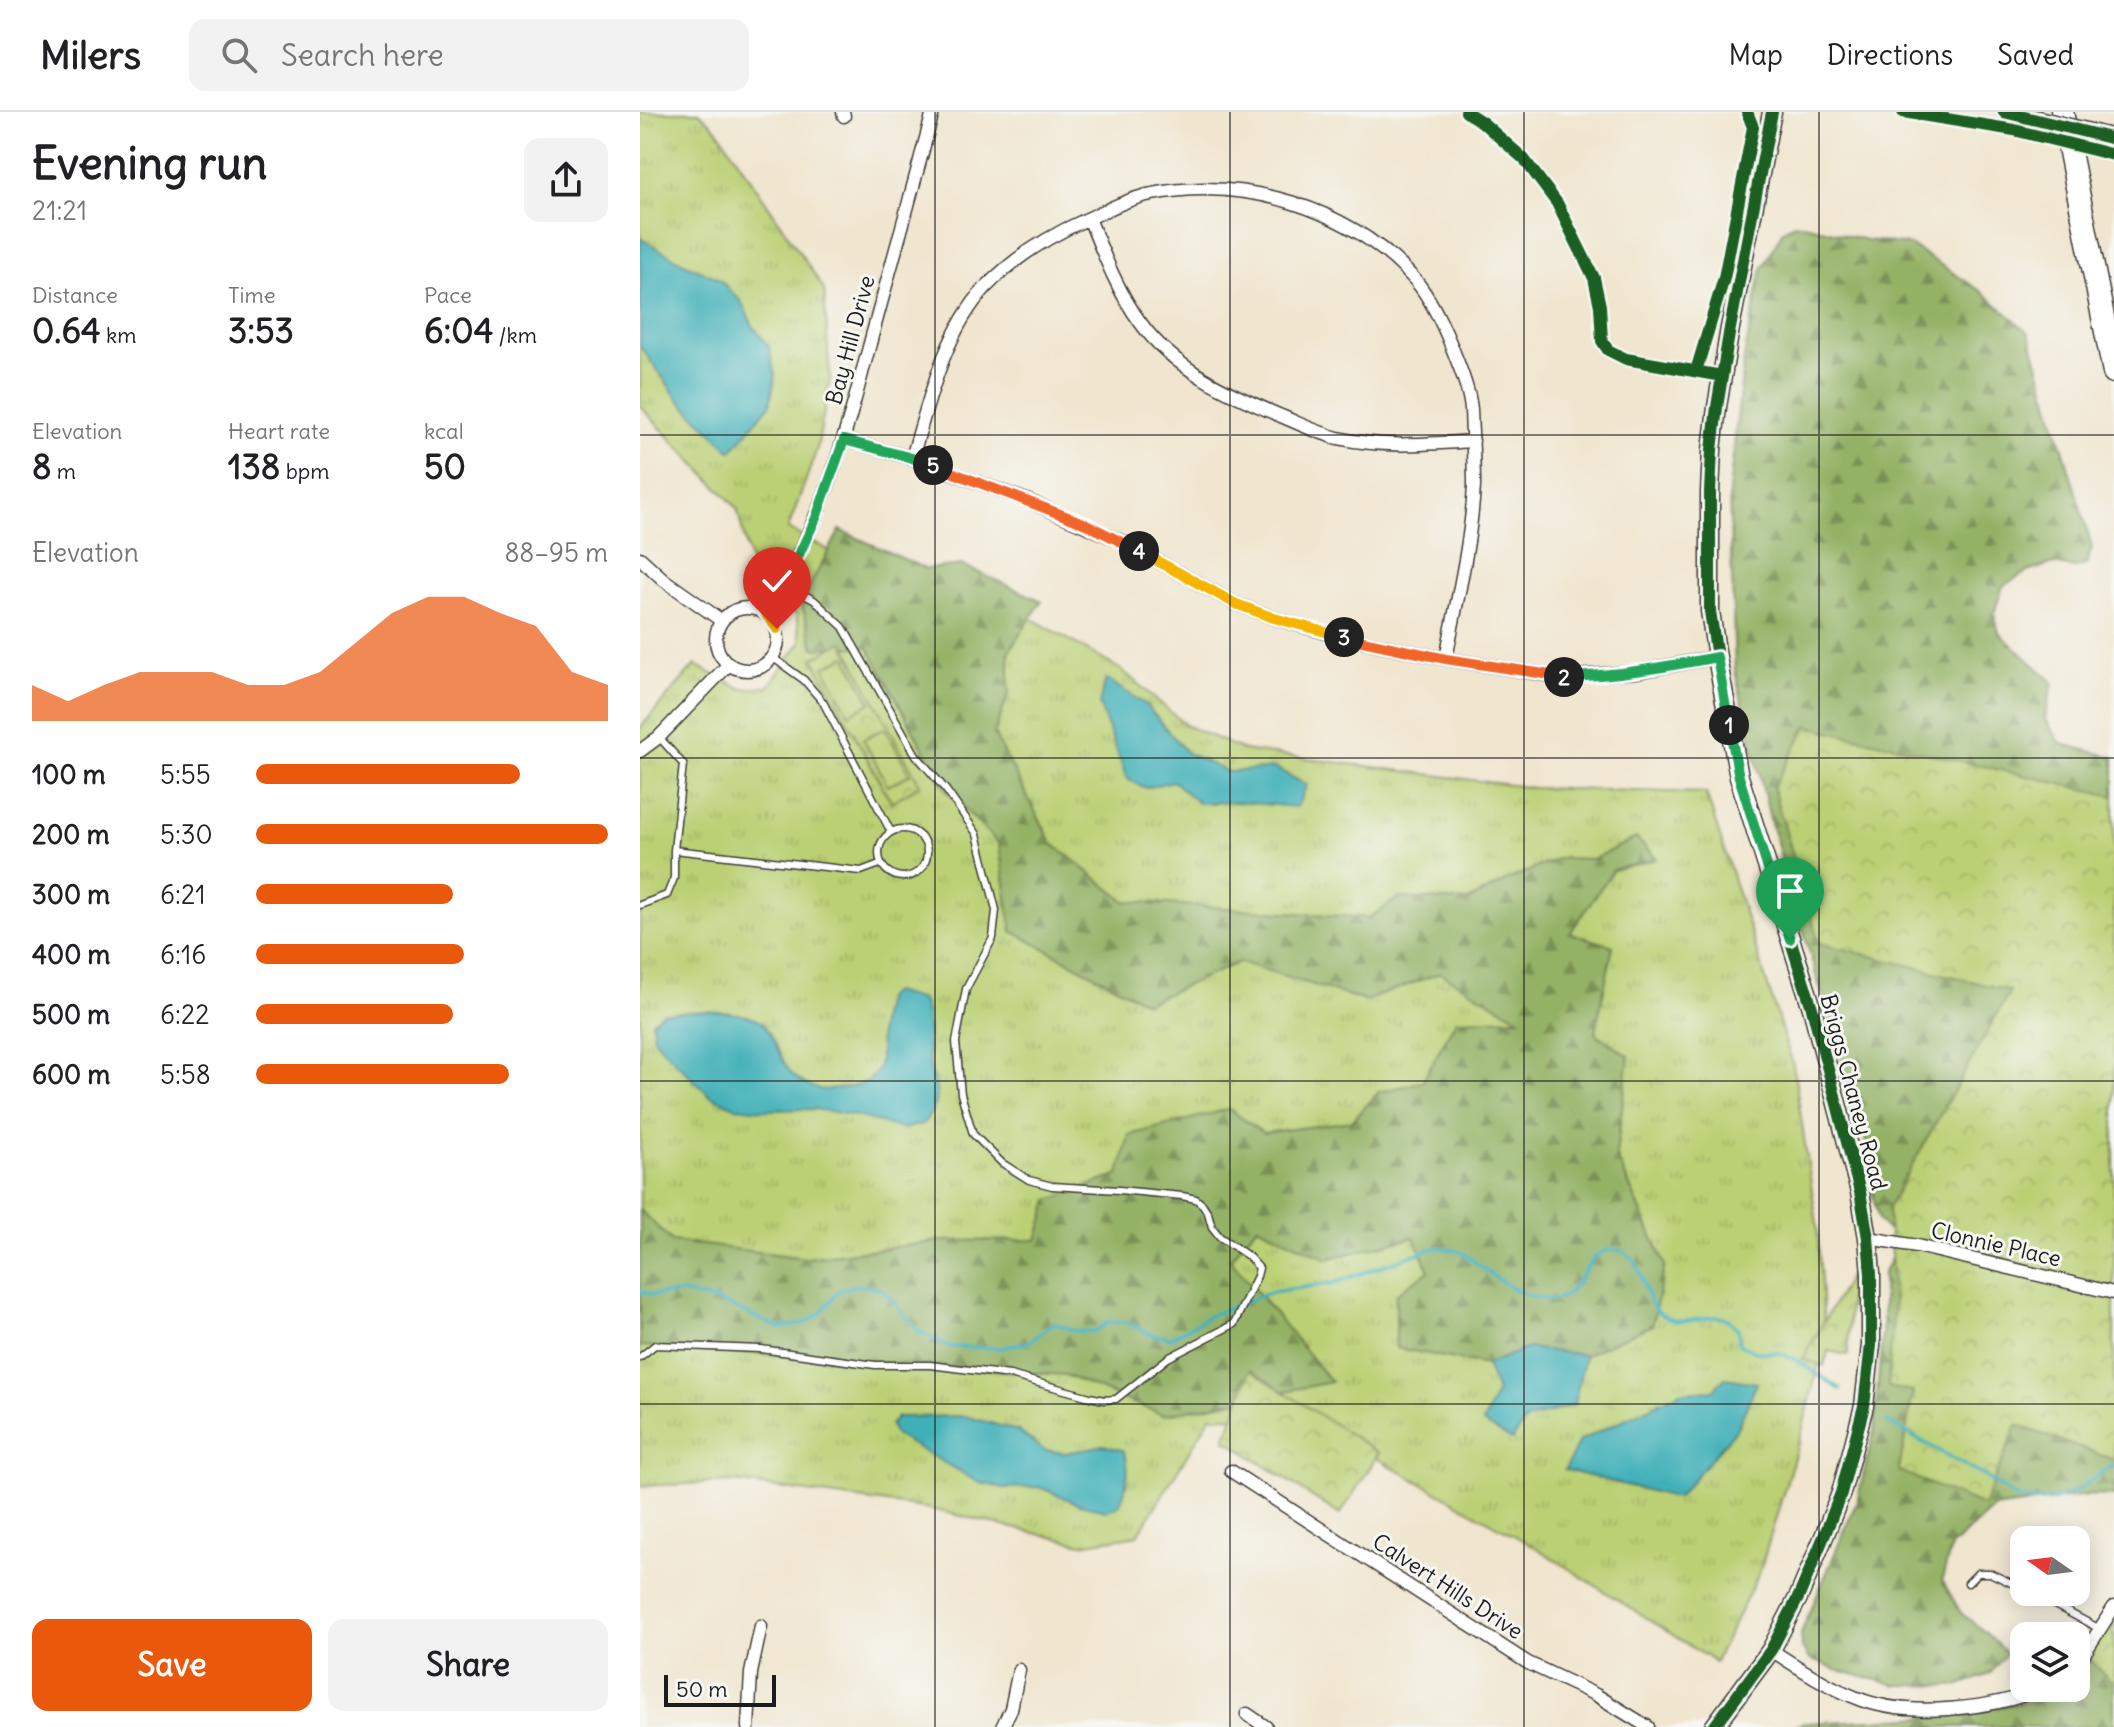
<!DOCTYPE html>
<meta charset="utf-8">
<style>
:root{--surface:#fff;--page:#f2f2f2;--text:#202124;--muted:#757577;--line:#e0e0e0;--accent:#ea580c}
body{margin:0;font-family:Delius,sans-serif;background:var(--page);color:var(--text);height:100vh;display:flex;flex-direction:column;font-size:30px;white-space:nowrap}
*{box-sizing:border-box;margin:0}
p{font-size:26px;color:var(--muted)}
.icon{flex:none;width:44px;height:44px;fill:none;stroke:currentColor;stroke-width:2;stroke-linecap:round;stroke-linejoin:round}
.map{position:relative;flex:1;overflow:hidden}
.sheet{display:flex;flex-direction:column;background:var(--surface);width:640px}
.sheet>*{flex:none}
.needle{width:52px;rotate:284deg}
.tools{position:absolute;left:1370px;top:1414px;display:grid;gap:16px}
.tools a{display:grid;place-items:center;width:80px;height:80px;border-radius:16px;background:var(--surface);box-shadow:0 4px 20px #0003;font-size:40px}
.scale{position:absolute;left:24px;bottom:20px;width:112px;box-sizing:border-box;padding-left:8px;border:4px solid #1c1c1c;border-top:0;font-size:22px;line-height:28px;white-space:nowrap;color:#1c1c1c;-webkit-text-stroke:6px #f6f6f2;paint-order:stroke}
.pin{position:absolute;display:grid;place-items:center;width:68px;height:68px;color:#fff;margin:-82px -34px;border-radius:50% 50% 50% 0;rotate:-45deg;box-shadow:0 0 8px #0007}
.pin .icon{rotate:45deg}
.km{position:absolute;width:40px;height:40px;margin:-20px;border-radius:50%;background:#222;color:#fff;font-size:22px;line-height:40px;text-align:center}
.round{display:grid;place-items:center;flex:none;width:84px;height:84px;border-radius:16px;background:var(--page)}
.overview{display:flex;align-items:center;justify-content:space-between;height:136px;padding:0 32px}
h1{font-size:44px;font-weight:700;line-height:60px}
.metrics{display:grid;grid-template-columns:repeat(3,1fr);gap:12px;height:136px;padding:8px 32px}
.metrics div{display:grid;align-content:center}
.metrics b{font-size:34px;font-weight:700}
.metrics small{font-size:22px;font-weight:400}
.metrics p{font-size:22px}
.chart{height:224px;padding:16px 32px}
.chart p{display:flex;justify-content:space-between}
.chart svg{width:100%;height:144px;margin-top:8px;fill:var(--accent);opacity:.7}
.action{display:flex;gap:16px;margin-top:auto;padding:16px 32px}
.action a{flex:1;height:92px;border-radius:16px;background:var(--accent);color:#fff;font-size:32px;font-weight:700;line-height:92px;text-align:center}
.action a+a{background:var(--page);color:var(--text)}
ul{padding:0 32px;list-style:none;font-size:26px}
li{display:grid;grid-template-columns:128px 96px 1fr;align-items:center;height:60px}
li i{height:20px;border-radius:10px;background:var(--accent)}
header{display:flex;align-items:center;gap:48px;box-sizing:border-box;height:112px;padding:0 40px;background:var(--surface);border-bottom:2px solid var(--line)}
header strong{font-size:38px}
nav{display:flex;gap:44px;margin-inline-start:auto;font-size:28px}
.search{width:560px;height:72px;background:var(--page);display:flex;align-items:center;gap:20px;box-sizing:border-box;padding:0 28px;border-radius:16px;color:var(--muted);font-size:30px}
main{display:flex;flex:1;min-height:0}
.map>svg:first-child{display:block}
.grass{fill:url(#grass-tufts);stroke:#6c7648;stroke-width:2}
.forest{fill:url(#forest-firs);stroke:#586741;stroke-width:2}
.park{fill:url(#park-crowns);stroke:#6c7648;stroke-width:2}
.pitch{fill:#bbd074;stroke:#6c7648;stroke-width:2}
.water{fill:#40b0b8;stroke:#2e666a;stroke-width:2}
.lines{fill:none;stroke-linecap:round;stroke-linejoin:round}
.stream{stroke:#40b0b8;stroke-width:4}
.lane-casing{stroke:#3c3a37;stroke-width:9}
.street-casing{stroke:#3c3a37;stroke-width:15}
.secondary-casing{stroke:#3c3a37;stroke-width:21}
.highway-casing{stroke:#3c3a37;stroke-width:25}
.lane{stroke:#fff;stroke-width:6}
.street{stroke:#fff;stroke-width:12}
.secondary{stroke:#fff;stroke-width:18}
.highway{stroke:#fff;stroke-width:22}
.secondary-bridge-casing{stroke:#3c3a37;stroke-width:21;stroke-linecap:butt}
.secondary-bridge{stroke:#fff;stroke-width:18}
.cycleway-casing{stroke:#f6f6f2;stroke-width:17}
.cycleway{stroke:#1b5e20;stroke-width:12}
.split-1-casing{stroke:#fff;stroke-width:16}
.split-2-casing{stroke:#fff;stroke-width:16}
.split-3-casing{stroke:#fff;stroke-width:16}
.split-4-casing{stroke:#fff;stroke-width:16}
.split-5-casing{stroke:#fff;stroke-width:16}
.split-6-casing{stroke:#fff;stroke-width:16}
.split-7-casing{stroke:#fff;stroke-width:16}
.split-1{stroke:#22a559;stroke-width:10}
.split-2{stroke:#22a559;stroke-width:10}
.split-3{stroke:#f0652b;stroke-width:10}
.split-4{stroke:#f5b400;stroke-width:10}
.split-5{stroke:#f0652b;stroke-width:10}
.split-6{stroke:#22a559;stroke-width:10}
.split-7{stroke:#f5b400;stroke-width:10}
.grid{fill:none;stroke:#1c1c1c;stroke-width:2;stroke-opacity:0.55}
.labels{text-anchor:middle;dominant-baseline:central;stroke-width:6;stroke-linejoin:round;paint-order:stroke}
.street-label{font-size:22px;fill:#1c1c1c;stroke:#f6f6f2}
</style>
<header>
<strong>Milers</strong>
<div class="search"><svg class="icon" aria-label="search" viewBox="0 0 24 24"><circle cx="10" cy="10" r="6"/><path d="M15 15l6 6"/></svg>Search here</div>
<nav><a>Map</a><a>Directions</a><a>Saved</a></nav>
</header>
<main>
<section class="sheet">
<div class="overview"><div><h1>Evening run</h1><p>21:21</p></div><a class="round"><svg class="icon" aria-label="share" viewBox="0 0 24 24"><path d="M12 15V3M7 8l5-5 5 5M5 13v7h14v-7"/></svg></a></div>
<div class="metrics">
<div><p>Distance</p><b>0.64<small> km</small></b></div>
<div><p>Time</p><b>3:53</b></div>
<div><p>Pace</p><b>6:04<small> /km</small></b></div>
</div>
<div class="metrics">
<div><p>Elevation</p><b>8<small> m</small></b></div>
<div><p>Heart rate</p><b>138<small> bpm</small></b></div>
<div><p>kcal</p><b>50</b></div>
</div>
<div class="chart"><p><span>Elevation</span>88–95 m</p>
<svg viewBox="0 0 160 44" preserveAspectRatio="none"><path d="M0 44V33L10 38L20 33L30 29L40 29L50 29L60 33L70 33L80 29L90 20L100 11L110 6L120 6L130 11L140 15L150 29L160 33V44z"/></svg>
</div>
<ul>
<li><b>100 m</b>5:55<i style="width:75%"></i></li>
<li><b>200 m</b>5:30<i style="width:100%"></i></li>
<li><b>300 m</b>6:21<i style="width:56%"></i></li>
<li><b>400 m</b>6:16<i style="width:59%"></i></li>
<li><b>500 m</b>6:22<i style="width:56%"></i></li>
<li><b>600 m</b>5:58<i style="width:72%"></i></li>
</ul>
<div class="action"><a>Save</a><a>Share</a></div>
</section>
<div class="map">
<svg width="1474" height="1615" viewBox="0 0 1474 1615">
<defs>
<pattern id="grass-tufts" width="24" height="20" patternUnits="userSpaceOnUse" patternTransform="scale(2)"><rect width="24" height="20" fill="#bbd074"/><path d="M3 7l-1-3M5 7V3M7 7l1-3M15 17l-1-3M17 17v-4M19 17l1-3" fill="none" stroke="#a0b264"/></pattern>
<pattern id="forest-firs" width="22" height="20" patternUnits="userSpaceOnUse" patternTransform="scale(2)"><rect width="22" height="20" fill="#94b266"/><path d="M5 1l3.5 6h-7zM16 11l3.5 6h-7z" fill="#789053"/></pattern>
<pattern id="park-crowns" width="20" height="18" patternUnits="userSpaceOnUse" patternTransform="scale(2)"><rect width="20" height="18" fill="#bbd074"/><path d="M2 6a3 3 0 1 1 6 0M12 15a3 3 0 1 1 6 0" fill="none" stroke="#a0b264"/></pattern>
</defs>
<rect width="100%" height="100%" fill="#f6f6f2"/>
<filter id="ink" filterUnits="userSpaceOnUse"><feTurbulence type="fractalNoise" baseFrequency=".0125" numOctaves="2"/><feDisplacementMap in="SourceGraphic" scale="16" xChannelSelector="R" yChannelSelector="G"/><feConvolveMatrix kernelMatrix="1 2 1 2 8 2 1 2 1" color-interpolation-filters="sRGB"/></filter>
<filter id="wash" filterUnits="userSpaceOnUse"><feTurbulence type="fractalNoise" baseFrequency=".006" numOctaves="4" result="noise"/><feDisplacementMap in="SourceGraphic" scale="32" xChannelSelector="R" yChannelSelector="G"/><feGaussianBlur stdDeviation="1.8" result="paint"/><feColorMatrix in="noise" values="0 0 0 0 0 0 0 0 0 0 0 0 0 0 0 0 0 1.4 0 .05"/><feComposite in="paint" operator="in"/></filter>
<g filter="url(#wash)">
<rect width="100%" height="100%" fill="#f0e5ce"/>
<!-- grass -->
<path class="grass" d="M0,0H59L77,17L184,177L190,268L177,337L148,417L246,468L358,487L483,559L547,614L603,638L894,676L1066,681L1153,953L1177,1112L1185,1228L1163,1315L1120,1459L1075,1550L895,1435L663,1305L571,1304L498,1423L442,1432L291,1397L94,1370L0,1374V616L55,553L102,577L128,575L161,530L156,502L117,477L97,396L0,294Z"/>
<!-- forest -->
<path class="forest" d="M1156,111L1226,128L1270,133L1344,181L1389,221L1452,435L1446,453L1435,456L1411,452L1387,460L1363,474L1354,501L1359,521L1413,570L1405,606L1421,632L1474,645V1169L1250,1120L1239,1109L1233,1085L1231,1047L1131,711L1095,559L1089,379L1104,246L1122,157L1143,118Z
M200,418L286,457L322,453L402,489L369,539V581L354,622L412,731L485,789L729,806L759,786L828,789L867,768L919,746L953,747L996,726L1017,747L973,758L930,821L973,834L955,921L989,944L976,1043L1025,1153L1012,1213L945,1243L888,1236L846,1253L756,1236V1182L789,1159L774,1125L687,1147L617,1114L590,1147L691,1270L523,1303L425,1263L0,1234V1098L32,1129L166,1146L302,1129L397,1128L409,1088L479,1063L489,1023L589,997L623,1021L712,1009L739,980L782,970L816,908L879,906L800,861L725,889L599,850L506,891L372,819L359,732L306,678L228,535L174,536L161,490Z
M1266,1144L1474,1194V1384L1448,1383L1353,1396L1311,1435L1302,1468L1321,1501L1345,1520L1366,1541L1350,1562L1317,1574L1257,1573L1196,1558L1169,1547L1162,1536L1161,1521L1217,1389L1234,1320L1243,1209V1161L1251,1147Z
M1474,1515V1615H1153L1162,1611L1312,1604L1408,1586L1420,1576H1436V1561L1460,1539Z"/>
<!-- park -->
<path class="park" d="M203,530L280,673L251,690L173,546Z
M1167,614L1474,684V1348L1377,1313L1343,1394L1259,1359L1273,1280L1248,1275L1254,1190L1248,1096L1370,879L1179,831L1133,676Z
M1210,1163L1208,1243L1188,1239L1184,1254L1163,1247Z
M610,1258L739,1341L700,1403L585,1327Z
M1474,1493V1573L1448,1545Z"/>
<!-- pitch -->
<path class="pitch" d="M206,544L231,591L209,602L184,555Z
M245,616L270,662L248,674L223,627Z"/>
<!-- water -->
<path class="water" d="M0,126L44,151L78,166L101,189L113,214L129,235L135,263L130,293L91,339L38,287L0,234Z
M466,567L505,592L547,641L588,660L635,656L667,673L657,695L598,690L558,691L533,669L506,676L487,667L459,592Z
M253,880L282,888L287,903L289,951L297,981L293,998L283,1012L263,1017L212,1003L174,997L124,998L95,995L70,984L23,937L14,925L12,910L22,901C45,899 99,896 119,909C133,918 139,947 151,961C162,973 179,980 195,977C215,975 238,972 240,947C241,939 239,930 239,922C239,910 243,898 245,886Z
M888,1236L945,1243L934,1293L886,1308L872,1328L843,1311L857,1279L846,1253Z
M1085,1266L1117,1271L1096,1318L1037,1386L925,1358L939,1329L1041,1280L1073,1278Z
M325,1304L378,1319L404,1338L426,1341L463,1333L483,1338C492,1356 487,1376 479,1394L466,1398L439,1392L399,1375L363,1376L340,1371L255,1323L250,1313L257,1305Z"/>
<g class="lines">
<!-- stream -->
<path class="stream" d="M0,1179L13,1183L41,1181L81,1190L139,1216L163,1212L181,1201L199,1178L217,1173L242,1177L278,1219L310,1235L361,1236L389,1230L414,1211L435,1219H455L469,1210H486L510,1222L530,1226L571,1203L631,1180L694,1171L793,1136C803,1136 813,1136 822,1141C828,1143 832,1148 837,1152C859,1168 884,1188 913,1187C944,1185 943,1134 977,1138C1006,1142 1000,1186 1019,1201C1044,1221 1069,1197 1089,1208C1092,1211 1095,1214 1098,1217L1100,1233L1116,1240L1140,1241L1158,1249L1200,1277
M1247,1310L1344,1364L1376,1386L1395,1389L1414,1388L1438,1378L1469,1355L1474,1354"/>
</g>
</g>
<g filter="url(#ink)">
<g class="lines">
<!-- lane casing -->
<g class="lane-casing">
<path id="lane" d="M132,545L164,568L183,590L251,720
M19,625L43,652L34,738L221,759L240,752
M239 741a24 24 0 1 1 48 0a24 24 0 1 1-48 0Z
M0,793L27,783L34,766V738
M0,1245L15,1233L121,1237L235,1253H290L370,1263L450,1285L464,1288L476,1287L528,1246L594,1212L617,1164L619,1156L608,1144L580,1125L572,1115L568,1101L563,1093L556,1087L542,1084L479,1078L412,1074L389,1068L362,1051L333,1022L321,982L316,930L326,877L353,826L356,798L337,722L306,678L276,643L203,515L174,488L144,472
M1328,1471L1338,1461H1350L1384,1477
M1390,1480L1460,1517"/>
</g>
<!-- street casing -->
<g class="street-casing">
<path id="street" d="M203,0L204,4
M449,106C463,141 478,180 500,210C534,258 590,282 641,304C660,312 678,321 698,326C742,336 788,332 833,329
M204,328L272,346L386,388L481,429L596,492L634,506L694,523L806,547L921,565L995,560L1077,545
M272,346C289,288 304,221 346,175C374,146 409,124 445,108C465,99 485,88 507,83C603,63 710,95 776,169C791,187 802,211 811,233C818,251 827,271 830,290C832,300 831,310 832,320C833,338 834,356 834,374C831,432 816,491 806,547
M0,446L24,468L82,509
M76 527a31 31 0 1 1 62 0a31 31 0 1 1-62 0Z
M125,501C183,412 205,325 232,224C253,149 273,75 293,0
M0,639L19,625L89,552
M1228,1126L1277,1134L1474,1181
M591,1359L888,1551L956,1583L1008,1615
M1131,1538C1159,1556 1186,1574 1217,1586C1267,1607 1355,1597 1403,1576
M1436,1551L1442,1545L1474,1495
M607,1602L626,1615
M108,1615L111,1561L121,1514
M362,1615L371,1597L379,1558"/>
</g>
<!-- secondary casing -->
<g class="secondary-casing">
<path id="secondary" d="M1074,1615L1131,1538L1159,1484L1185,1422L1201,1381L1224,1294L1231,1233V1162L1228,1126L1220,1080L1172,896L1099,665L1077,545L1070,499V380L1072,338L1077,295L1090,216L1132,0"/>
</g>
<!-- highway casing -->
<g class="highway-casing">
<path id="highway" d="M1422,0L1474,260"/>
</g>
<!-- lane -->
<use href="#lane" class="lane"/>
<!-- street -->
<use href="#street" class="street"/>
<!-- secondary -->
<use href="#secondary" class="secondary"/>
<!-- highway -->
<use href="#highway" class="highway"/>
<!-- secondary-bridge casing -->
<g class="secondary-bridge-casing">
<path id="secondary-bridge" d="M1366,0L1474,27"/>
</g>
<!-- secondary-bridge -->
<use href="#secondary-bridge" class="secondary-bridge"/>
<!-- cycleway casing -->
<g class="cycleway-casing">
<path id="cycleway" d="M826,0L842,10L884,47L917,91L954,166L960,194L962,229L968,238L986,247L1082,264
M1263,0L1374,18L1474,43
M1364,0L1474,27
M1056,259L1084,166L1113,15L1107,0
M1074,1615L1131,1538L1159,1484L1185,1422L1201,1381L1224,1294L1231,1233V1162L1228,1126L1220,1080L1172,896L1099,665L1077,545L1070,499V380L1072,338L1077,295L1090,216L1132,0"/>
</g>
<!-- cycleway -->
<use href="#cycleway" class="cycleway"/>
</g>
</g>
<g class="lines" filter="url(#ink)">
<!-- split-1 casing -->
<g class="split-1-casing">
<path id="split-1" d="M1089,613L1099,665L1150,827"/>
</g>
<!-- split-2 casing -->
<g class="split-2-casing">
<path id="split-2" d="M924,565C976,564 1025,555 1077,545L1089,613"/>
</g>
<!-- split-3 casing -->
<g class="split-3-casing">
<path id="split-3" d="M704,525L806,547L924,565"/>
</g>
<!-- split-4 casing -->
<g class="split-4-casing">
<path id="split-4" d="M499,439L596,492L634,506L704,525"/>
</g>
<!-- split-5 casing -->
<g class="split-5-casing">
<path id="split-5" d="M293,353L446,412L499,439"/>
</g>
<!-- split-6 casing -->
<g class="split-6-casing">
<path id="split-6" d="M156,449L176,406L204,328L272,346L293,353"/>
</g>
<!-- split-7 casing -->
<g class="split-7-casing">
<path id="split-7" d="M137,517L125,501L156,449"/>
</g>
<!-- split-1 -->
<use href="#split-1" class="split-1"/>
<!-- split-2 -->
<use href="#split-2" class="split-2"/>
<!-- split-3 -->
<use href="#split-3" class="split-3"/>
<!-- split-4 -->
<use href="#split-4" class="split-4"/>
<!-- split-5 -->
<use href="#split-5" class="split-5"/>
<!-- split-6 -->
<use href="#split-6" class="split-6"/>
<!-- split-7 -->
<use href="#split-7" class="split-7"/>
</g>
<!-- grid -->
<path class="grid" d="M295,0V1615M590,0V1615M884,0V1615M1179,0V1615M0,323H1474M0,646H1474M0,969H1474M0,1292H1474"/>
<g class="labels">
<!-- street labels -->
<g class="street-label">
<text transform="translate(210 228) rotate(-75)">Bay Hill Drive</text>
<text transform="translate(1214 980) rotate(75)">Briggs Chaney Road</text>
<text transform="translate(1356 1132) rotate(13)">Clonnie Place</text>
<text transform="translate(808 1474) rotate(33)">Calvert Hills Drive</text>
</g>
</g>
</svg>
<div class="tools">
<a><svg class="needle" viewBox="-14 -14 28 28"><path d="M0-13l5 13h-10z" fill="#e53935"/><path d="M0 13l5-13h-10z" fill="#757577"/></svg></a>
<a><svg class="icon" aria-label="layers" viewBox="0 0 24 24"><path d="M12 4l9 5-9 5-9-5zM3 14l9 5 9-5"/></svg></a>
</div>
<div class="scale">50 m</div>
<div class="pin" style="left:1150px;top:827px;background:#1e9e55"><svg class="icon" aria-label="arrive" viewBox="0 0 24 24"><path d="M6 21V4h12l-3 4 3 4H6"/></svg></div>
<div class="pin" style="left:137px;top:517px;background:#d93025"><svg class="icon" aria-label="check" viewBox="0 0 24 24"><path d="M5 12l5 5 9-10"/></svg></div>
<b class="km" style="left:1089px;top:613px">1</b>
<b class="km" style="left:924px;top:565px">2</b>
<b class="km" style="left:704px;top:525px">3</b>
<b class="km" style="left:499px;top:439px">4</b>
<b class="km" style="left:293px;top:353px">5</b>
</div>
</main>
